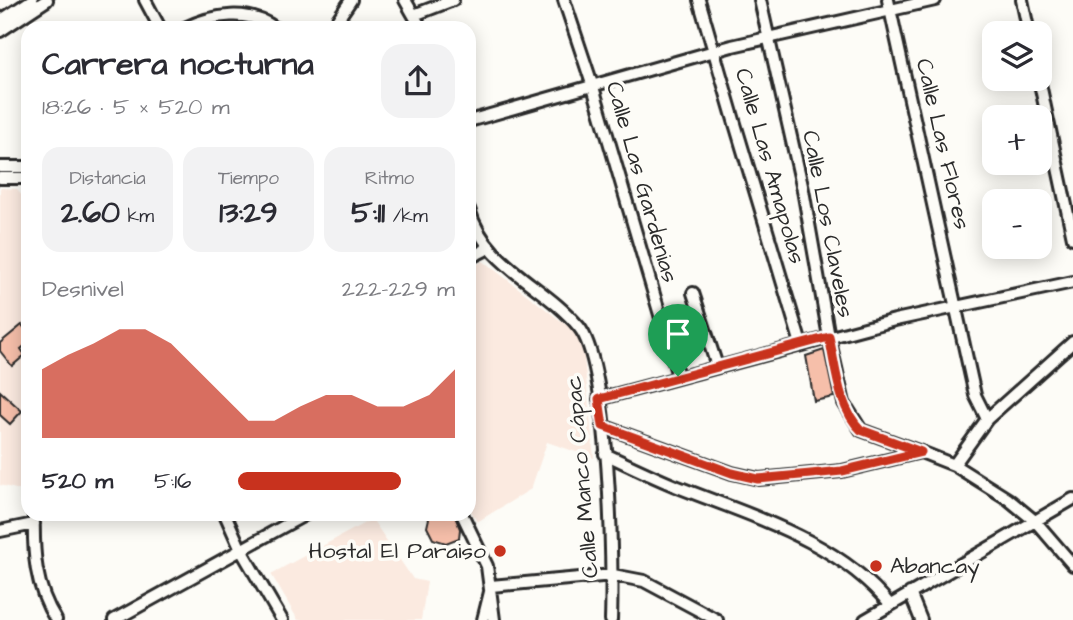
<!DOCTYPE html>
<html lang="es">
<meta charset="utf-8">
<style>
:root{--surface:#fff;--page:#f2f2f3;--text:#2b2b33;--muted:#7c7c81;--accent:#c8321e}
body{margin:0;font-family:"Architects Daughter",sans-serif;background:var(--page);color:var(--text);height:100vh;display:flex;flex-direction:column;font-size:26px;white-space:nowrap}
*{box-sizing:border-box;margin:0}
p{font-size:23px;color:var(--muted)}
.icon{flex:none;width:38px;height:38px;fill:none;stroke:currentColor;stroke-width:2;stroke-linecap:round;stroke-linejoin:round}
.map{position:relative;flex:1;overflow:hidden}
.details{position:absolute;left:21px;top:21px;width:455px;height:500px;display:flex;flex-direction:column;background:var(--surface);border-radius:21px;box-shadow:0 4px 18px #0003}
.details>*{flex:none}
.tools{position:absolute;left:982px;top:21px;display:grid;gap:14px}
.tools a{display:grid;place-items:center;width:70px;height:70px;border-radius:14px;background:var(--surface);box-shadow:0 4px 18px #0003;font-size:35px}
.pin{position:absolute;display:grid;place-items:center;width:60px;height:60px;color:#fff;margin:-72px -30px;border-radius:50% 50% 50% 0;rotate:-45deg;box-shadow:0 0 7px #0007}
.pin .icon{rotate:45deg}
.round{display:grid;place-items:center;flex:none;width:74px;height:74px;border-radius:21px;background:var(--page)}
.summary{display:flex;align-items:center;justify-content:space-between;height:119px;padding:0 21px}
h1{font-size:32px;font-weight:700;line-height:52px}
.stats{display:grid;grid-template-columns:repeat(3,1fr);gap:10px;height:119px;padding:7px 21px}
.stats div{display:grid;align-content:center;border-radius:18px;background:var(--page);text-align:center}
.stats b{font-size:30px;font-weight:700}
.stats small{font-size:19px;font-weight:400}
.stats p{font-size:19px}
.chart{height:196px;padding:14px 21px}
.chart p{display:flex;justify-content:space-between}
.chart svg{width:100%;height:126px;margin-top:7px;fill:var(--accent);opacity:.7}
ul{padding:0 21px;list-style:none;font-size:23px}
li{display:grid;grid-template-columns:112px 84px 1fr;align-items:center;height:52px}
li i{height:18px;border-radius:9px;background:var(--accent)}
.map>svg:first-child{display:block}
.built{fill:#fbeae0}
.building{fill:#f6bfaa;stroke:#2b2b2b;stroke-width:2}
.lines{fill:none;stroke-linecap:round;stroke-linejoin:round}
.street-casing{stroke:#2b2b2b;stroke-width:16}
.street{stroke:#fdfcf7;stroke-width:10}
.route-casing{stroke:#fff;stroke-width:14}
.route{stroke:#c8321e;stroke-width:9}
.poi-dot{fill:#c8321e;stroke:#fdfcf7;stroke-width:2.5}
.labels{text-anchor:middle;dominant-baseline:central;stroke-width:7;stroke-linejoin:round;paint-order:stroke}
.street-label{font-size:23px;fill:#2b2b2b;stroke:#fdfcf7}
.poi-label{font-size:23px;fill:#2b2b2b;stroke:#fdfcf7;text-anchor:end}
</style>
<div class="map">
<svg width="1073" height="620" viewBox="0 0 1073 620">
<rect width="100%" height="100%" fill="#fdfcf7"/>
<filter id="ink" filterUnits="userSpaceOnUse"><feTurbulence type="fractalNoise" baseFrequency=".0143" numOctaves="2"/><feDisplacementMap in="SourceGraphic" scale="14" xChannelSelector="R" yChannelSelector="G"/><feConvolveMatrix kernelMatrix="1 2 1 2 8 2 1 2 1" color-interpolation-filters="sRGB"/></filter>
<g filter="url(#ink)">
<!-- built -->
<path class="built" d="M0,188L17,189L28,204V492L0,485Z
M483,261L582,337L594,458L547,442L531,489L477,522L469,507V269Z
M372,519L413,579L427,582L421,620H298L271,574Z"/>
<!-- building -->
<path class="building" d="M22,325L28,332V343L21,349L25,355L12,366L0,351V343Z
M824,350L834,397L814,401L806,356Z
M0,391L22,411L10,424L0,415Z
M430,514H454L460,529L459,538L446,543L433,539L427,527Z"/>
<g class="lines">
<!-- street casing -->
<g class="street-casing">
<path id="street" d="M145,0L160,28
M405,0L421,28
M564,0L593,87L678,376
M699,0C732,115 766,229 801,344
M760,0L803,190L829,337L844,403L861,430L921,452
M888,0L975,395L987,419
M1022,0L1029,33
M414,15L453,0
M0,21L32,0
M185,28C213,14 249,9 275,28
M332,28L351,0
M0,31L47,0
M1039,79L1073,238
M469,121L732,46L935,0
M0,167H28
M0,178H28
M469,209C485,266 543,284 579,327C610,365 613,566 611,620
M469,258L487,249
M693,293L717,366
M599,399L895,320L1073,282
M603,426L732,473L759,479L842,471L921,452L954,465L1008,499L1036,522L1073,565
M605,454C629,465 653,477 678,487C751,516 839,541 890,605
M954,465L987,419L1073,342
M34,514C33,552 35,587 56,620
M225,514L241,550L282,620
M462,514L487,566L494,620
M0,531L34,524
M491,586L613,575L644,581L717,620
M910,593L921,620
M114,620L306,514
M483,620L490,592
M865,620L1073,499"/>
</g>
<!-- street -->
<use href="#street" class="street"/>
</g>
</g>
<g class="lines" filter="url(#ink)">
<!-- route casing -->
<g class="route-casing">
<path id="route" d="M829,337C836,367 838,408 861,430L921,452L842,471L758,479L732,473L603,426L599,399Z"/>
</g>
<!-- route -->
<use href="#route" class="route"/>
</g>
<!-- markers -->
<g class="poi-dot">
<circle cx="500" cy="551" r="7"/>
<circle cx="876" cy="566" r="7"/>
</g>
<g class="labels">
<!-- street labels -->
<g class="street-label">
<text transform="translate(943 144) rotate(77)">Calle Las Flores</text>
<text transform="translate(770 166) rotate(74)">Calle Las Amapolas</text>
<text transform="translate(642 182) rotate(74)">Calle Las Gardenias</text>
<text transform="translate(828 224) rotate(79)">Calle Los Claveles</text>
<text transform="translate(582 477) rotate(-95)">Calle Manco Cápac</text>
</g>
<!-- poi labels -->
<g class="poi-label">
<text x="486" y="551">Hostal El Paraiso</text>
<text x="890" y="566" text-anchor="start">Abancay</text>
</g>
</g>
</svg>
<div class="tools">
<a><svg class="icon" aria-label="layers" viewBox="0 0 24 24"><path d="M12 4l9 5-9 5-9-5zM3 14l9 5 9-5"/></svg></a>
<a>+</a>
<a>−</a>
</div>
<div class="pin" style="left:678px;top:376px;background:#1e9e55"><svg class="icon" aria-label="arrive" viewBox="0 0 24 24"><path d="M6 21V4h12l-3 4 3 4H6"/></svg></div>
<section class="details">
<div class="summary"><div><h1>Carrera nocturna</h1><p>18:26 · 5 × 520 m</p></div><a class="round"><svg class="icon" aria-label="share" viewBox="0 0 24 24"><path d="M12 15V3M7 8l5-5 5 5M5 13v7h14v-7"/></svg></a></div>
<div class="stats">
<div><p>Distancia</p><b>2.60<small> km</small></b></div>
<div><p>Tiempo</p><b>13:29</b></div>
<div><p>Ritmo</p><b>5:11<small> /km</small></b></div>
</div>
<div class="chart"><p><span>Desnivel</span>222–229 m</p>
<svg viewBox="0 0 160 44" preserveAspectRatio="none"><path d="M0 44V20L10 15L20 11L30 6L40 6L50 11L60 20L70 29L80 38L90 38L100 33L110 29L120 29L130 33L140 33L150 29L160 20V44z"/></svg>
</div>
<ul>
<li><b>520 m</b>5:16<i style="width:75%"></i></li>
</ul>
</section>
</div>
